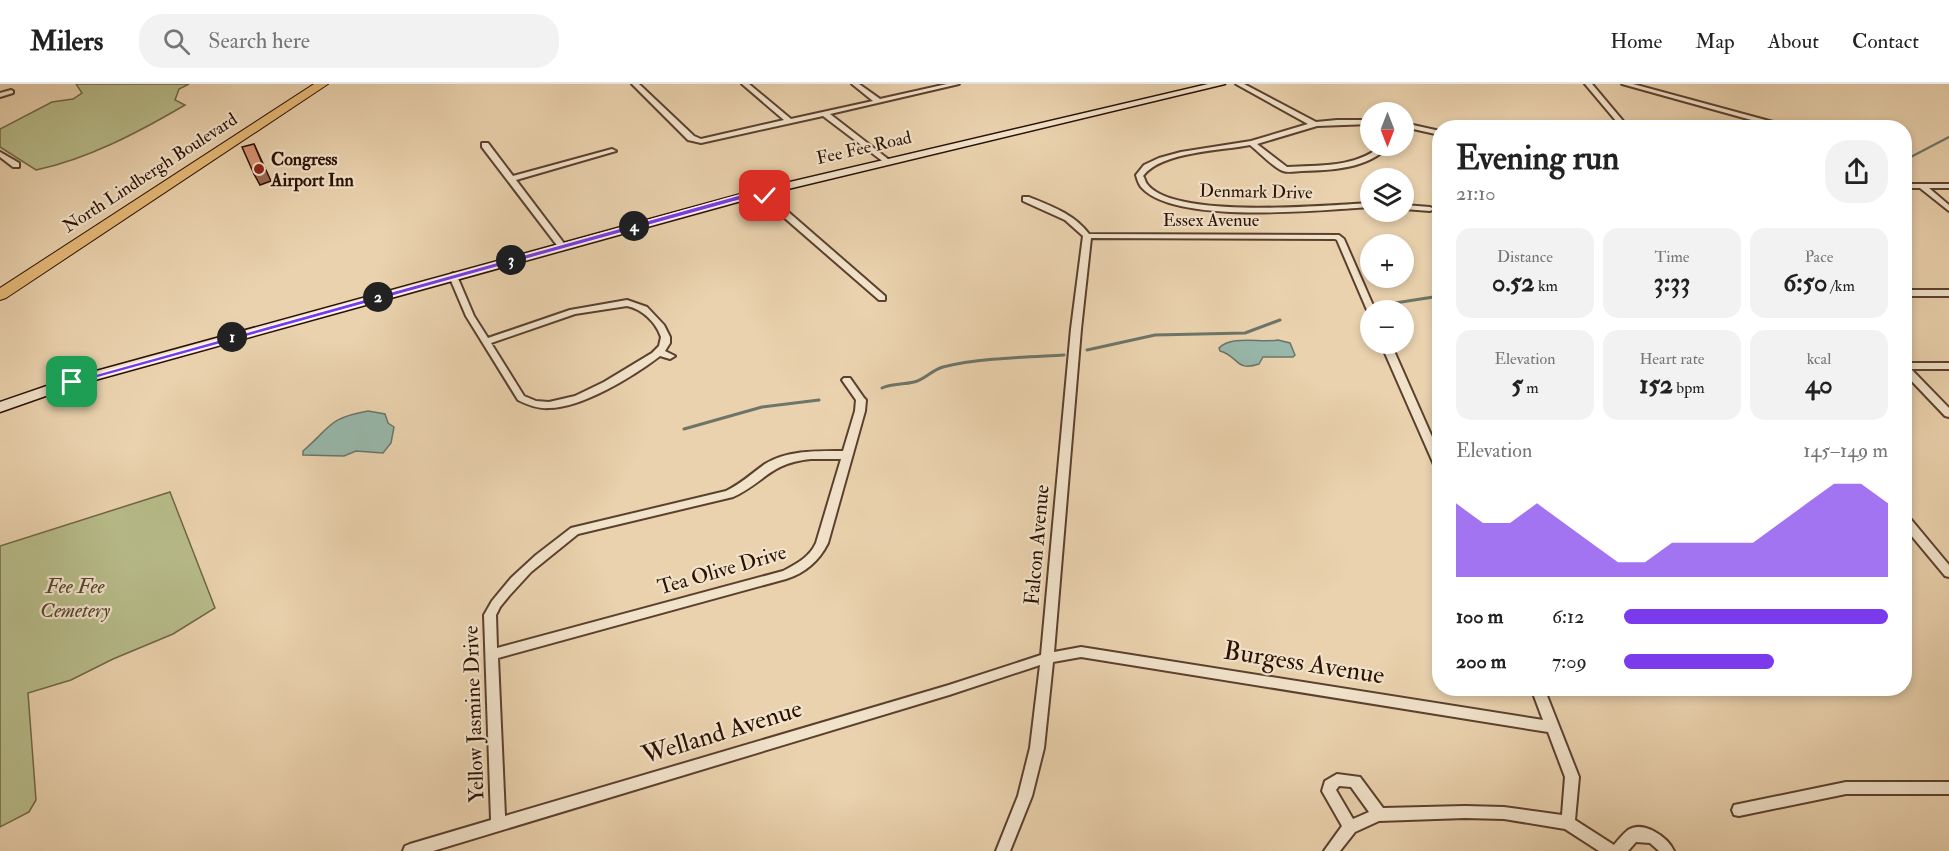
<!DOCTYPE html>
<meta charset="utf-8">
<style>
:root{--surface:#fff;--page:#f2f2f2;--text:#222;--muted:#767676;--line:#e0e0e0;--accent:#7c3aed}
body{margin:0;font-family:"IM FELL Double Pica",serif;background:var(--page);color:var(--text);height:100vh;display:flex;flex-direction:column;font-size:22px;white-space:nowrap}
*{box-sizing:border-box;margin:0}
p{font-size:20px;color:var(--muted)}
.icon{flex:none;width:33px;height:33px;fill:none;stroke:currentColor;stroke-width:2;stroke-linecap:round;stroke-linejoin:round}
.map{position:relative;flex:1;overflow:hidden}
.panel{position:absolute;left:1432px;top:36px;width:480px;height:576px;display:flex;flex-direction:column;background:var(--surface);border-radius:24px;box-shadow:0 3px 9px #0003}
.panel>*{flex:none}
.needle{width:39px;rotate:180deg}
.controls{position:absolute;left:1360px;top:18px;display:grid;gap:12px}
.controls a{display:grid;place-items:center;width:54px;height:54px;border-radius:50%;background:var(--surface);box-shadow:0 3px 9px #0003;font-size:30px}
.pin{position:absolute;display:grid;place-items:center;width:51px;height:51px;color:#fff;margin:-26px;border-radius:12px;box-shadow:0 3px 9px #0006}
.km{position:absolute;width:30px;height:30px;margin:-15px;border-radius:50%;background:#222;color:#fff;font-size:16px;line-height:30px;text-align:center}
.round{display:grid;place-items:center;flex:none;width:63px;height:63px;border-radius:24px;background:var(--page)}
.head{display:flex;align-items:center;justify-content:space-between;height:102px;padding:0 24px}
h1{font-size:33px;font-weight:800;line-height:45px}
.stats{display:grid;grid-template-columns:repeat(3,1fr);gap:9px;height:102px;padding:6px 24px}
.stats div{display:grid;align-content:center;border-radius:15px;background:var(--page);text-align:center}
.stats b{font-size:26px;font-weight:800}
.stats small{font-size:16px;font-weight:400}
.stats p{font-size:16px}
.chart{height:168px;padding:12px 24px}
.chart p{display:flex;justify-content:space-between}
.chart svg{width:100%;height:108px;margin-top:6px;fill:var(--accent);opacity:.7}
ul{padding:0 24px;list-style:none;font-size:20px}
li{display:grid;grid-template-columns:96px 72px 1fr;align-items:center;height:45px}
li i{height:15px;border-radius:8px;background:var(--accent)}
header{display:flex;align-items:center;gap:36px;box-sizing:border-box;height:84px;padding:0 30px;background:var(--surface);border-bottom:2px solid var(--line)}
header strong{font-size:28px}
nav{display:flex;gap:33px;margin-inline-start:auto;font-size:21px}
.search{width:420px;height:54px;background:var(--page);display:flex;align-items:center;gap:15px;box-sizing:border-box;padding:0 21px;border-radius:24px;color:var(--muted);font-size:22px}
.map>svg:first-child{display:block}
.green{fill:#b7bc8a;stroke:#716646;stroke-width:1.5}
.water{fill:#98b8ab;stroke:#6c7568;stroke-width:1.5}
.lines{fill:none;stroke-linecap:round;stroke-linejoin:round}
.stream-far1{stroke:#6c7568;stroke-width:2}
.stream{stroke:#6c7568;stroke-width:3}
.street-casing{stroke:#5b402e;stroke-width:4}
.secondary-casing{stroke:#2b1003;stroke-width:3}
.highway-casing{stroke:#2b1003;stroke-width:2}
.street{fill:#f1e2ca;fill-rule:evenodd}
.secondary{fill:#f1e2ca;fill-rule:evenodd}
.highway{fill:#e5b977;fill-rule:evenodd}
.shaded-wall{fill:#986750;stroke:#2b1003;stroke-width:1.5}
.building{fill:#d99372;stroke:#2b1003;stroke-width:1.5}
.route{fill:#7c3aed;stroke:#fff;stroke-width:1.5}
.poi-dot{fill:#8f2418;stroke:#f1e2ca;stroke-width:2}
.labels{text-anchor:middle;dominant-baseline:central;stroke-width:4.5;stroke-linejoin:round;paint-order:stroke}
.far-street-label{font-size:18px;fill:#2b1003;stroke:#f1e2ca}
.far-poi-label{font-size:18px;font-weight:bold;fill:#2b1003;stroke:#f1e2ca;text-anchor:start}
.street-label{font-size:21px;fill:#2b1003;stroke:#f1e2ca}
.park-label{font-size:21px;font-style:italic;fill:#55442c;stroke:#f1e2ca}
.near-street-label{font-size:26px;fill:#2b1003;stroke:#f1e2ca}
</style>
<header>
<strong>Milers</strong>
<div class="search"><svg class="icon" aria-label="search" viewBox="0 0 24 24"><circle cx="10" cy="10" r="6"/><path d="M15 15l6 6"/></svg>Search here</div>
<nav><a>Home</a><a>Map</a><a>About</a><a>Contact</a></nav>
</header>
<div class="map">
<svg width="1949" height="767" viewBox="0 0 1949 767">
<rect width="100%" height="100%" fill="#ead2ae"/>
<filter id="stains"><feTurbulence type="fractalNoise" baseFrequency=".00333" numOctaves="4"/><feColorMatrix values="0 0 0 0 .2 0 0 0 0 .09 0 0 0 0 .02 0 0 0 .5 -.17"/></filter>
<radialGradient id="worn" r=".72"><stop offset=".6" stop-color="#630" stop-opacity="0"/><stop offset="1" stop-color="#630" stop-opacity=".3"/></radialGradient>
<!-- green -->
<path class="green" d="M76,0H189L179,5L175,16L185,21C139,48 88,75 36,86L0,63V45L52,18L73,15L82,9Z
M170,408L215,524L173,550L113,575L71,596L28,609L36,716L29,728L0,743V462Z"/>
<!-- water -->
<path class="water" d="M1278,256L1290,259L1295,271L1293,273H1263L1259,280C1235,288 1239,272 1220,267L1219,264C1232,251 1260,259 1278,256Z
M368,327L385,330L388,339L394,343L391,359L383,369L356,367L344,372L303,371V367C331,343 328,334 368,327Z"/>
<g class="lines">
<!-- stream-far1 -->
<path class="stream-far1" d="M1905,76L1949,53"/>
<!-- stream -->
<path class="stream" d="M1382,221L1440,212
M1087,266L1155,251L1245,249L1280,236
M882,304C893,299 902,301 914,298C924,296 932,286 943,283C977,274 1028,273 1064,271
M684,345L762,323L819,316"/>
<!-- street casing -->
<g class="street-casing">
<path id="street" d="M632,0H639L694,52L701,55L784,36L742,0H749L791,35L873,17L852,0H859L880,15L947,0H959L830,30L888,75L889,77L885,79L823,32L701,59L688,56Z
M1236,0H1244L1316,38L1337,36H1371V40L1317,42L1257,60L1287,83C1319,81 1355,84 1381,62H1389C1367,85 1332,86 1302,87C1296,87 1289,89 1283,87C1274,84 1259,68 1250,61C1221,67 1162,67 1143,92C1145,94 1145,98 1147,100C1174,136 1327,121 1371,119V123C1321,126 1176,141 1142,104C1139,101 1137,95 1136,91L1144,81L1159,74L1181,68L1251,57L1308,40Z
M1585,0H1592L1629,44H1622Z
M1622,0H1633L1773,38L1831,40L1835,42L1834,44L1773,42Z
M11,6L13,7V9L0,13V9Z
M1404,39L1440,47V51L1404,43Z
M482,59H488L513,92L612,65L616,67L516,96L566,162L562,164H559L482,63Z
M0,68L19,79V83H13L0,73Z
M1905,100H1949V104H1929L1949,121V127L1920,104H1905Z
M757,106H763L885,212V216H879L757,110Z
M1023,113H1029C1051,122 1074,130 1089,150L1339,151L1344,155L1375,226H1371V229L1367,226L1337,156L1335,155L1091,154L1081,245L1054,568L1081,563L1543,636L1531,604H1544L1579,693L1575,736L1614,761C1618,756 1623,750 1628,746C1643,736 1668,753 1674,767H1659L1650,759L1636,758L1628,767H1599L1565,745L1504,735L1465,734L1379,737L1355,748L1340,767H1324L1342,742L1322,707L1325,697L1337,690L1360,693L1383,724L1465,722L1504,723L1562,731L1565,693L1548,648L1081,573L1053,578L1044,664L1032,712L1010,767H996L1018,712L1030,664L1040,581L949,611L433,767H403L405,762L410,760L491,736L484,531L492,517L511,494L536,471L571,444L726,407C741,400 752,389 765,380C788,366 817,367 843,367L855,327L856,316L842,296L844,294H850L864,314L866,316L865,327L828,459C819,477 805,489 786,495L498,574L505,732L949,601L1041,571L1071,245L1083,152L1065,136L1023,117ZM811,375H841L816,459C809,474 796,480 783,487L497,564L496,531L500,523L509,512L531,488L578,450L733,413C765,398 770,379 811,375ZM1339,702L1351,703L1369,728L1353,735L1336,706Z
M1404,121L1430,123L1434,125L1430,127L1404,125Z
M453,189L457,192L474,232L488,254L570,226L627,216L647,223L664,241L670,253V259L665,267L675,272L670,275L660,272C634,292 582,324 549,324C538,325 528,321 518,316L466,232L449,192ZM627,222C642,225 656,238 661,253L659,262L652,269L604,298L575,312L549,318L536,317L524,312L491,259L575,230Z
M1905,206H1949V212H1905Z
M1381,260H1391L1440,371V387L1435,383Z
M1905,279H1949V285H1911L1949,324V333L1945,332L1905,290Z
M1905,432L1909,433L1949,481V493L1945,492L1905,444Z
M1846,698H1949V710H1846L1739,732L1734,731L1732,726L1734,721L1739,720Z"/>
</g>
<!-- secondary casing -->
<g class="secondary-casing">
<path id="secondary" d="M1208,0H1225L763,111L77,301L0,328V318L67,295L756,106Z"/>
</g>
<!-- highway casing -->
<g class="highway-casing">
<path id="highway" d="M314,0H328L6,214L0,216V204Z"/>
</g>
<!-- street -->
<use href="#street" class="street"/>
<!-- secondary -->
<use href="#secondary" class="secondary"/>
<!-- highway -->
<use href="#highway" class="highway"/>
</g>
<!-- shaded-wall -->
<path class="shaded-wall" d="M254,60L271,97L260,101L254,90Z"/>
<!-- building -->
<path class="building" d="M254,60L265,86L254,90L242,63Z"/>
<!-- route -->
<path class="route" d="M757,106H762L768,112L765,115L758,111L75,300L68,298Z"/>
<!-- markers -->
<circle class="poi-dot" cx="259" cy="85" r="6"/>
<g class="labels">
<!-- far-street labels -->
<g class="far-street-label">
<text transform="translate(864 64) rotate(-13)">Fee Fee Road</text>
<text transform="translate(150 89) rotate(-33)">North Lindbergh Boulevard</text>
<text transform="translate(1256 108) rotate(1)">Denmark Drive</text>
<text x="1211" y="136">Essex Avenue</text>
</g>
<!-- far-poi labels -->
<g class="far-poi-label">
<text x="271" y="75">Congress<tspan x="271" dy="21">Airport Inn</tspan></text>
</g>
<!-- street labels -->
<g class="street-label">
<text transform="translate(1037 461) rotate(-85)">Falcon Avenue</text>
<text transform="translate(722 486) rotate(-16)">Tea Olive Drive</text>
<text transform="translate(474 630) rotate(-92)">Yellow Jasmine Drive</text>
</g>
<!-- park labels -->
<g class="park-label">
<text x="75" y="502">Fee Fee<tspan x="75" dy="24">Cemetery</tspan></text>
</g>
<!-- near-street labels -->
<g class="near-street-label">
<text transform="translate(1304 579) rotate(9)">Burgess Avenue</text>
<text transform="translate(722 648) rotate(-17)">Welland Avenue</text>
</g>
</g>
<rect width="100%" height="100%" filter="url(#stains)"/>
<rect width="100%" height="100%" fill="url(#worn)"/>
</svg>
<div class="controls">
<a><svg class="needle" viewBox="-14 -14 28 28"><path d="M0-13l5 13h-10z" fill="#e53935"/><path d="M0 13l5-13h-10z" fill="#767676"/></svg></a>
<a><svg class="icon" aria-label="layers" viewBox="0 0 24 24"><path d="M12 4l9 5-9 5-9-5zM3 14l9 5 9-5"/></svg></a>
<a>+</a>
<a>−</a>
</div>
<div class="pin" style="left:72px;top:298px;background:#1e9e55"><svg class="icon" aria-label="arrive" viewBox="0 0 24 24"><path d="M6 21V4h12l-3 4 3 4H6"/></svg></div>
<div class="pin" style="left:765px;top:112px;background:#d93025"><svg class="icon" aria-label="check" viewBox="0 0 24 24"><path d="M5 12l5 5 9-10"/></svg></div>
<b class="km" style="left:232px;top:253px">1</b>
<b class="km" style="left:378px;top:213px">2</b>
<b class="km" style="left:511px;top:176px">3</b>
<b class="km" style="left:634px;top:142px">4</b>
<section class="panel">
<div class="head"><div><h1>Evening run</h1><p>21:10</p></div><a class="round"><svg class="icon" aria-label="share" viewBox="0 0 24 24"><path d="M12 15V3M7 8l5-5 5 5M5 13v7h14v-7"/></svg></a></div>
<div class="stats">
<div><p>Distance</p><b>0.52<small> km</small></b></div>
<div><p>Time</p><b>3:33</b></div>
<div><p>Pace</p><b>6:50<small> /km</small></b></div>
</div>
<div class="stats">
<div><p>Elevation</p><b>5<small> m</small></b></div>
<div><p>Heart rate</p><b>152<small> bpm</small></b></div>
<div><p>kcal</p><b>40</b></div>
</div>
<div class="chart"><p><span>Elevation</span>145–149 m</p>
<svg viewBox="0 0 160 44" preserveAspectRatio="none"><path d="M0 44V14L10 22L20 22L30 14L40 22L50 30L60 38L70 38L80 30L90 30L100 30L110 30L120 22L130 14L140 6L150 6L160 14V44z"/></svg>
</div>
<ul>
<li><b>100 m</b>6:12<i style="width:100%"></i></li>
<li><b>200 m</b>7:09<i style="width:57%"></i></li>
</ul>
</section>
</div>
